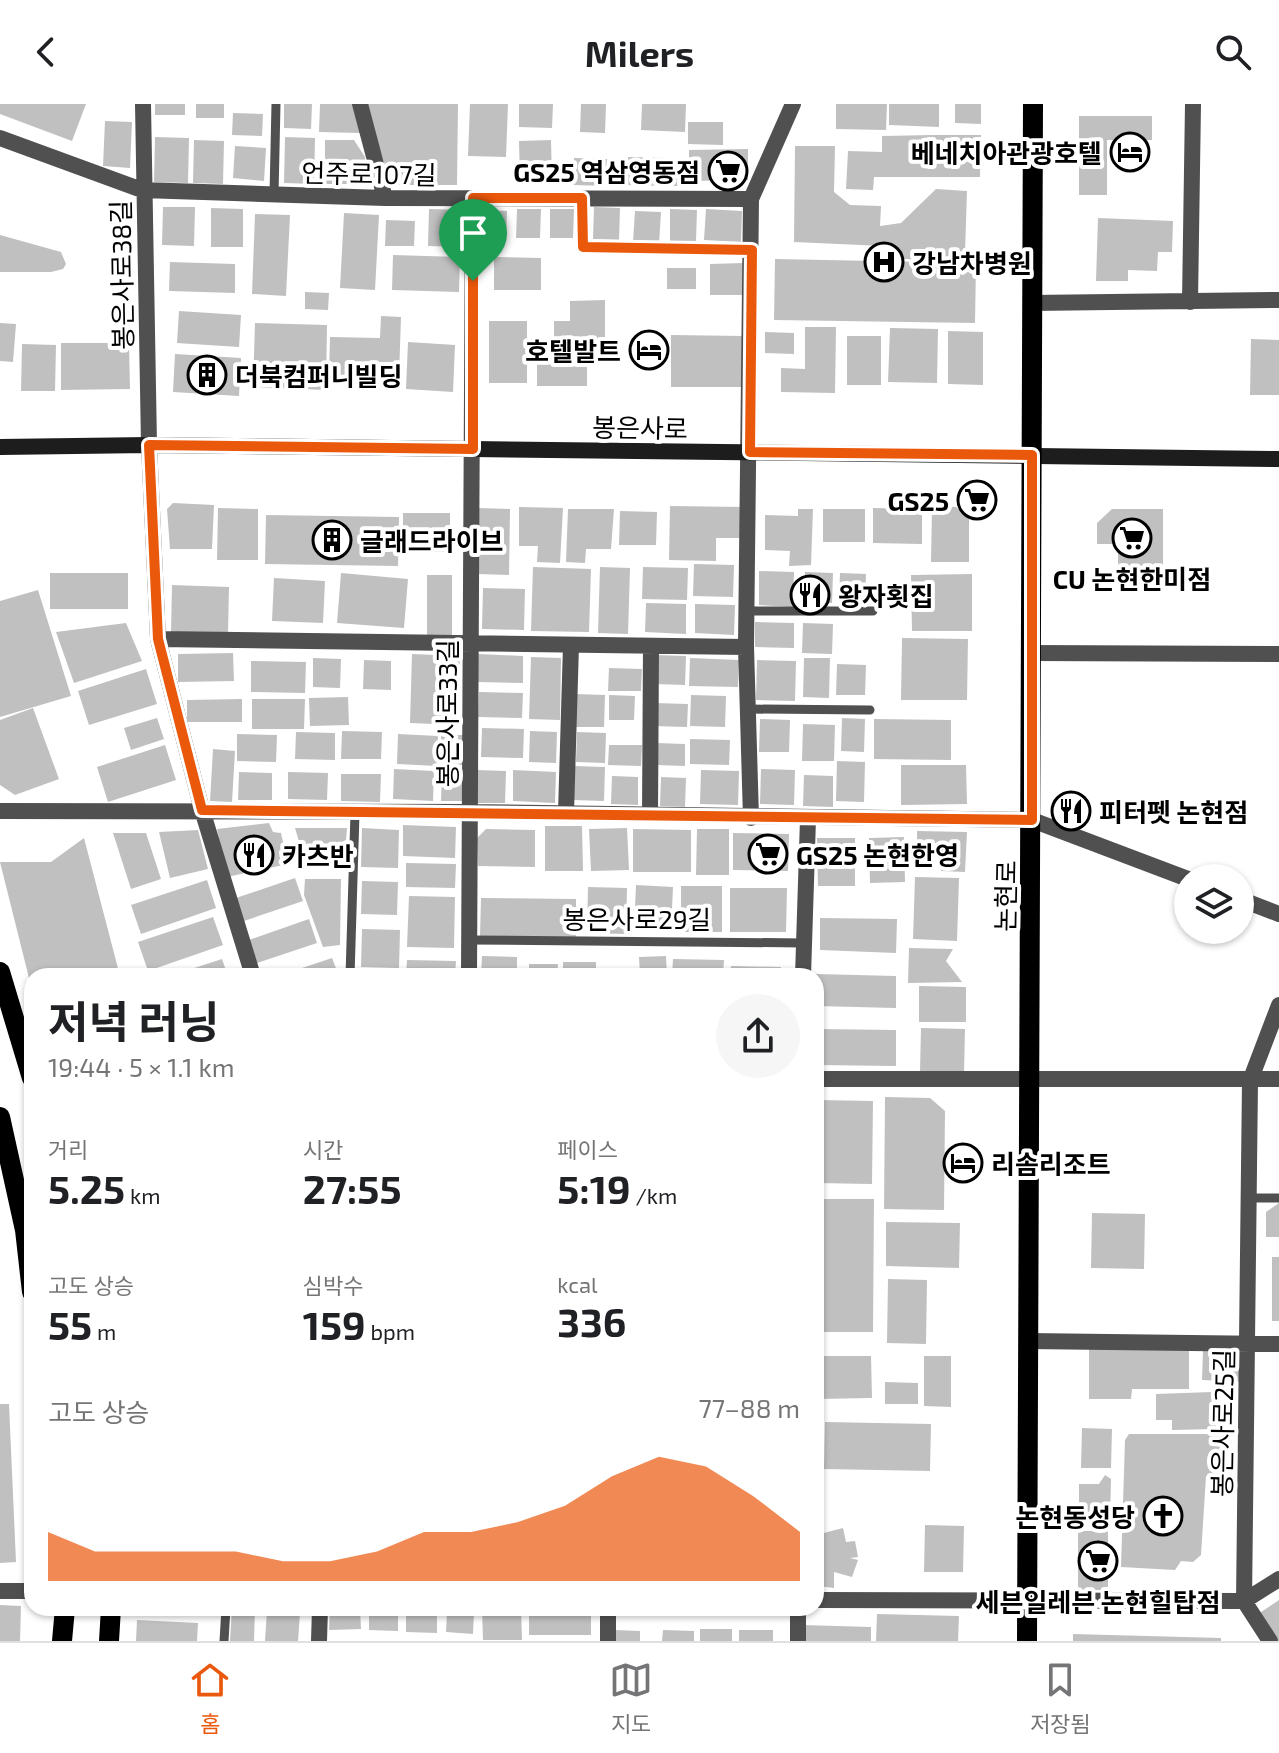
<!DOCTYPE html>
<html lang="ko">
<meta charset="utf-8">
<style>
:root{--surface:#fff;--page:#f6f6f6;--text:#202124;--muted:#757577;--line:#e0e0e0;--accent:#ea580c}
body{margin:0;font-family:"Exo 2","Noto Sans KR",sans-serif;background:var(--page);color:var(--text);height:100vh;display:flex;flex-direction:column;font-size:30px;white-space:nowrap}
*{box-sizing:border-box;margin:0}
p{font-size:26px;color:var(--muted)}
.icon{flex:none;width:44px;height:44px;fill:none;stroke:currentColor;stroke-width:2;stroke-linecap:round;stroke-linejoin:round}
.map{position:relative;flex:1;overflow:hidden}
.side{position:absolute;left:24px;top:864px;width:800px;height:648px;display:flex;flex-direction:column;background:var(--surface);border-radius:24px;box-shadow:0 2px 6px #0004}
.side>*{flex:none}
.buttons{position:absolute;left:1174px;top:760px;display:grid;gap:16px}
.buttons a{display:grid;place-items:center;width:80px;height:80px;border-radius:50%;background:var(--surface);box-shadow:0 2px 6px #0004;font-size:40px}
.pin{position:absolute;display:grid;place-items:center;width:68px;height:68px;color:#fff;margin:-82px -34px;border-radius:50% 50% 50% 0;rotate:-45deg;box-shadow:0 0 8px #0007}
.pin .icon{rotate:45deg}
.round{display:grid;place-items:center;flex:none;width:84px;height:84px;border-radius:42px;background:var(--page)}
.summary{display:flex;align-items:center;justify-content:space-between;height:136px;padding:0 24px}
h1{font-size:44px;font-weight:700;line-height:60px}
.stats{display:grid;grid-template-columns:repeat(3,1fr);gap:12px;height:136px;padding:8px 24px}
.stats div{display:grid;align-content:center}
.stats b{font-size:40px;font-weight:700}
.stats small{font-size:22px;font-weight:400}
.stats p{font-size:22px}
.chart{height:224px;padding:16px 24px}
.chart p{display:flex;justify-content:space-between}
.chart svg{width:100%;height:144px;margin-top:8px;fill:var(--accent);opacity:.7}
header{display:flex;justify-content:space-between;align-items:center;height:104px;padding:0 24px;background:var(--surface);font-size:36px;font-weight:700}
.menu{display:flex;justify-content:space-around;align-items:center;height:112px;border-top:2px solid var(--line);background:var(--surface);font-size:22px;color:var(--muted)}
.menu a{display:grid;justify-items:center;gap:4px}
.menu .current{color:var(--accent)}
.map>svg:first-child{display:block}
.building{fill:#c0c0c0}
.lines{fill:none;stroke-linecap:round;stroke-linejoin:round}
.service{stroke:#505050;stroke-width:9}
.minor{stroke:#505050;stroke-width:16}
.secondary{stroke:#1d1d1d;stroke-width:16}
.primary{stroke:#000;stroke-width:20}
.route-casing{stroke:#fff;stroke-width:16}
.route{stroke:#ea580c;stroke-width:10}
.labels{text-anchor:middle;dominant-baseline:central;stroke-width:8;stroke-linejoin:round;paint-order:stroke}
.poi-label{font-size:26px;font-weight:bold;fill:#000;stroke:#fff;text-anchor:start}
.street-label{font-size:26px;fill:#000;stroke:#fff}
</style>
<header><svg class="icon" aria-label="back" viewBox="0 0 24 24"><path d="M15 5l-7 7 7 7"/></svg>Milers<svg class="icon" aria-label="search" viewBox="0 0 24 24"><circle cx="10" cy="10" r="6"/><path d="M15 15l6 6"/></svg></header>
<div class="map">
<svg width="1279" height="1537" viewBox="0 0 1279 1537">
<rect width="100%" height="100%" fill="#fff"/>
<!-- building -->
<path class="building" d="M0,0H86L72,37L0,10Z
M155,0H185V11H155Z
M196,0H224V14H196Z
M284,0H312L311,25L284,24Z
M320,0H352L360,29L319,28Z
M366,0H458L457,81H391Z
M470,0H508L506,53L468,52Z
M519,0H553L552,24L519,23Z
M581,0H606L605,29L580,28Z
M642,0H686L685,28L641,26Z
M836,0H887L886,26L836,25Z
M889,0H939V23L889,21Z
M955,0H981V20L955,19Z
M233,9L263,10L262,32L232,31Z
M1079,12H1152V36H1107V91H1079Z
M105,17L132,18L130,64L103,62Z
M688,18H723V41L688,40Z
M933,31H981L980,73H874L873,86L846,85L848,47L882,48V32Z
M155,33L189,34L188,79L154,78Z
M285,33L315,34L314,80L284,79Z
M194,36L224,37L223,80L193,79Z
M325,36H354L365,53V80H325Z
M551,36L552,78H520L519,37Z
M235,42L266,44L264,77L233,74Z
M795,42H835L834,88L850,101L881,102L880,122L901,119L936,85L967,87L965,149L953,157L882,154L883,142L794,138Z
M748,45V76L689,77V46Z
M628,53L678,54V82L627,81Z
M574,54L609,55V82L573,81Z
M163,103H195L194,142L162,141Z
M594,103L620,104L619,136L593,135Z
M211,104L243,105V143H211Z
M429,105L463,106L462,143L428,142Z
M517,105H541L540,134H516Z
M550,105H574L573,134H550Z
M670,105L697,106L696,137H670Z
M706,105L742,107L741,138L704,136Z
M483,106L507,107L506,135H483Z
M635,107L661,108L659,140L633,138Z
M344,109L379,111L375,186L340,184Z
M255,110L290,111L286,192L252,190Z
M1098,114L1173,117L1172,148H1158L1157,167L1128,166V177H1096Z
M386,116L415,117L414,142H385Z
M0,131L61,148L66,160L63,165L51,168H0Z
M393,151L460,153L459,188L392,186Z
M494,153L541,154V186H494Z
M775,155L976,159L975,219L774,216Z
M170,158L235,160V189L169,187Z
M744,159L745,191H710V160Z
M667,164H696V185H667Z
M305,188L329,189L328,206L305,205Z
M605,196V260H587V282H537V239H554V217H570V197Z
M179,207L241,211L239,243L177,239Z
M381,212L401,213L399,273L329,271L330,233L380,234Z
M489,217H527V279H489Z
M0,219L16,220L13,258L0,257Z
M255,219L327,221L326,286L253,283Z
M805,223H836L835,289L781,288V264L805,265Z
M890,224L938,225L937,279L888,278Z
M948,227L983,228V281L948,280Z
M765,228L794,229V250L765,249Z
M671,231L744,232V283H671Z
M847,232H881V281H847Z
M1251,235L1279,236V291H1250Z
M408,238L455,241L453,288L406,285Z
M61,239H129L130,285L61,286Z
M22,240L56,241L55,287H21Z
M175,250L241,254L239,292L173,288Z
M173,399L214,401L212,445H170L167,405Z
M670,402L744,403L743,434H716V457L669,456Z
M932,402L956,403L969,415V458H931Z
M519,403L563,404L560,459L537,458L538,442H519Z
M218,404L258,405V456H217Z
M479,404L510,405L509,471L477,470Z
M873,404L922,405V440L873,439Z
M568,405H614L611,445H586L585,459L566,458Z
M798,405H813L811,461L789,462L790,447L765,446V411L798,412Z
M823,405H865V438H823Z
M1112,405H1163V466L1118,467V440H1097V419Z
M620,407L657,408L656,441H619Z
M403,409H450V448H403Z
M266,411L399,413L398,462L265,460Z
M694,460L734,461L733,493L693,492Z
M533,463L591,465L589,528L531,527Z
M600,463L630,464L628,530L598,529Z
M643,463L688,464L687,496L642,495Z
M759,467L794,468L793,503L759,501Z
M805,468L833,469L832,499H804Z
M50,469H128V505H50Z
M341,469L408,475L404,524L337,519Z
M840,469L866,470L865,498L839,497Z
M972,470V527H912L911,471Z
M427,471H452V532H427Z
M274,474L325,477L323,519L272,517Z
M172,481L229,483L228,529L171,528Z
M483,484L525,485L524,526L482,525Z
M38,486L71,592L0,613V497Z
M646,499L686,500V530L645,528Z
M695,500L735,501L734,531L695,529Z
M755,518L794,519V544L755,543Z
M126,519L142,557L74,579L56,528Z
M803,519L833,520L832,550L802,549Z
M902,534L968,535L967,596H901Z
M233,549L234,577L178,578V550Z
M412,550L460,552L458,621L410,619Z
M478,550L523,552V579L477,578Z
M654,551L686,552L685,581L654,580Z
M531,553L561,554L560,616L529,615Z
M313,554L341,555L340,584L313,583Z
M690,554L739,556L738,583L689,582Z
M804,554H830L829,594L803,593Z
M364,556L391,557V586L363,585Z
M757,556L796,557L795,597L756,596Z
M251,557L306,558L305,589L251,588Z
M837,560L866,561L865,591H836Z
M609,564L642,565L641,587H608Z
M146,565L157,600L89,621L78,587Z
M479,588L523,589L522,614L478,613Z
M575,590L605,591L604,623H574Z
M609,591L635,592L634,616H609Z
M691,591L726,592L725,623L690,622Z
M348,593L349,621L310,622L309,594Z
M242,595V618H187V596Z
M252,595H305L304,625H252Z
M654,599L688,600L687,623L653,622Z
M33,604L59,675L15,691L0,681V616Z
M157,614L164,635L131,646L124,624Z
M842,614L865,615L864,648L841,647Z
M760,615L790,616L789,648H759Z
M874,615L951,616V656L874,655Z
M803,620L835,621L834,657H802Z
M482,624L524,625L523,654L481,653Z
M342,627L382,628L381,655H341Z
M530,627L557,628L556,659L529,658Z
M296,628L335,629V656L295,655Z
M577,628L606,629L605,659L576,658Z
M237,630L277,631L276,658L237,657Z
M398,630L438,632L437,662L397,660Z
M441,631H463V661L441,660Z
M690,635L730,636L729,661L690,660Z
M656,639L685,640V662L656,661Z
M165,641L176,676L108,698L97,663Z
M609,641H642L641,662L608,661Z
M213,645L235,647L232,698L210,697Z
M837,657L865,658L864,698L836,697Z
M901,661H966L967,700L901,701Z
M574,662L605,663L604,697L573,696Z
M394,665L434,667L433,697L393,695Z
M761,665L795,666L794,701L760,700Z
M477,666L506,667L505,699H476Z
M513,666L556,668L555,699L513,697Z
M701,666L739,667L738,701L700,700Z
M442,667L464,668L463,697H441Z
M239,668L272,669V696H238Z
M288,668L328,669L327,696L288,695Z
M341,670H381L380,698L341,697Z
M804,671L833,672V703L803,702Z
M612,672L638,673V701L611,700Z
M661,673L686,674L685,703L660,702Z
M269,719L273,728L281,729L288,760L227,773L217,725Z
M403,721L456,723L455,754L403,752Z
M545,722H582L583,767H545Z
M295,724H347L344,763L306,761Z
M362,724L399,726L398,764L361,763Z
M627,724L629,766L591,767L589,725Z
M486,725L535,726V763L478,762L477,734Z
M633,725L691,726V768H633Z
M697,725H729V771H696Z
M198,726L208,765L170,774L159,728Z
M917,727L967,728L965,768L941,767L942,748H917Z
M113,729H146L161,775L131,785Z
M733,729L789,730L788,767L733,766Z
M904,733L905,778L870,779L869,734Z
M84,734L120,872H32L31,882L0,758H51Z
M817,734H855V782H818Z
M406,759L456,760L455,784L406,783Z
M915,773L959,774L957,837L913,835Z
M295,774L303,797L241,818L233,795Z
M305,775H341L340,841L323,843L304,791Z
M207,776L216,804L141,830L131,801Z
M362,777L398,778L397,811L361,810Z
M636,781L673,783L671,827L634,825Z
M681,782H722V828H681Z
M588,783L627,784L626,830L587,829Z
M730,784H787L786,828H730Z
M409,792L455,793L454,844L407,843Z
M481,794L576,795V834L480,832Z
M213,813L223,841L148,867L138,838Z
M820,814L897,815L896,849L820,846Z
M309,815L317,839L254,860L246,837Z
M362,825L400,826L399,864L361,863Z
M909,844L953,845L946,857L962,878L908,879Z
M482,852L517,853V872H481Z
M666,852L667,872H640L639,853Z
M332,854L339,872H298L296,866Z
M222,855L228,872H173V871Z
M673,855L724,856L723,872H672Z
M407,856L456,857L455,872H406Z
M563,858H596V872H563Z
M529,860H558L557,872H529Z
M731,862L781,863L780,872H730Z
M605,867H627V872H605Z
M816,870L896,872V904L816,902Z
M919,882L966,883V918H919Z
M921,924L965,925L964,969L920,968Z
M816,925L896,926V962L816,961Z
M885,993L930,994L945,1007L944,1106L884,1105Z
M816,996L873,997L872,1080L816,1079Z
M821,1095H874L873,1228H819Z
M1279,1099V1133H1266V1108Z
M1092,1109L1145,1110L1144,1165L1091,1164Z
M886,1118L960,1119L959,1164L886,1162Z
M1272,1153H1279V1217H1272Z
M888,1175L927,1176L926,1240L887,1239Z
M1089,1244H1189V1285H1132L1131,1295H1089Z
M1226,1245L1242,1254L1241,1278L1202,1276L1203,1246Z
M816,1252H871L872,1294L816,1295Z
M924,1252H951V1303L924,1302Z
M885,1278L918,1279V1300H885Z
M1212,1288V1298H1233L1234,1313L1216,1314V1325L1172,1326V1316H1156V1290Z
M0,1300H9L16,1458L0,1459Z
M825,1318L931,1320L930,1367L824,1365Z
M1082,1324L1112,1325L1111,1364H1081Z
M1129,1330H1220L1222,1334L1221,1372H1206L1201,1451L1193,1458L1181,1457L1175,1466L1121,1463L1125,1336Z
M1105,1371L1111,1375L1110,1414L1079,1413V1380H1099Z
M925,1421L964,1422L963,1468H924Z
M843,1424L846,1438L855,1437L858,1453L850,1454L858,1456L852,1473L834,1468V1484L818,1482L816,1440L820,1430Z
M1078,1427H1108V1486H1078Z
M1279,1496V1537H1276L1258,1510Z
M0,1501L21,1502L20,1537H0Z
M232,1504H255L254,1537H230Z
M330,1504H360L361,1525L329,1526Z
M369,1504H398V1527L369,1526Z
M406,1504H437V1529L406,1528Z
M482,1504H521L522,1536H483Z
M529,1504H591V1531H529Z
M267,1507L300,1509L298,1537H265Z
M447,1507L474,1508L473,1530L446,1528Z
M877,1510L959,1512L958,1537H876Z
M137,1516L198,1519L197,1537H136Z
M802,1521L871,1523V1537H802Z
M700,1525H732V1537H700Z
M615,1526L640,1527V1537H615Z
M663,1526L694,1527V1537H662Z
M739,1526H773V1537H739Z
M1073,1530L1221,1534V1537H1073Z"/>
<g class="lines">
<!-- service -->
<path class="service" d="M274,91L276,0
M582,94L583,143L752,146
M747,507H873
M748,605L870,606
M469,836L804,839
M350,872L355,709
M1249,1094H1279
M224,1537L226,1504"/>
<!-- minor -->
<path class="minor" d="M143,0L149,341L158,535L202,706L253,872
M360,0L385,94
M0,34L142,86L385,94L751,95
M1190,198L1193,0
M1031,199L1279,196
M158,535L746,543
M1029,549L1279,550
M0,707L471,708L1032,716L1188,775
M566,709L571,541
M650,711L651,542
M751,714L746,543L751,95L793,0
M1240,795L1279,810
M469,872L473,94
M803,872L808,715
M816,975H1279
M1027,1237L1279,1240
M0,1487H32
M816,1496L1244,1497L1279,1475
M608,1504V1537
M798,1504V1537
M319,1537L320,1504
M1270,1537L1244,1497L1250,977L1279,901"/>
<!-- secondary -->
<path class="secondary" d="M0,343L149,341L1279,355"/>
<!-- primary -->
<path class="primary" d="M0,868L32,974
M0,1013L25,1126L32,1188
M62,1537L65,1504
M109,1537L111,1504
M1027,1537L1033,0"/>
</g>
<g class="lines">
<!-- route casing -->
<g class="route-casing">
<path id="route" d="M473,94H582L583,143L752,146L750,348L1032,351V716L202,706L158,535L149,341L473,345Z"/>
</g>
<!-- route -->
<use href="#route" class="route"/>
</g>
<!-- icons -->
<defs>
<g id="hotel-ring" transform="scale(2)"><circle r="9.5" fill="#fff" stroke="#000" stroke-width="1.5"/><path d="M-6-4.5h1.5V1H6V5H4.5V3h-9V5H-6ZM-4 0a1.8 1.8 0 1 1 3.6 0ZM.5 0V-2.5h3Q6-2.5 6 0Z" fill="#000"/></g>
<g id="supermarket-ring" transform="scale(2)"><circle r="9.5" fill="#fff" stroke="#000" stroke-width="1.5"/><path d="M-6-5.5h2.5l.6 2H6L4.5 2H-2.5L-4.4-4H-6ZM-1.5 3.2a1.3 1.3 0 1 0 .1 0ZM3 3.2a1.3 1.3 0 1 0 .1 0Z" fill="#000"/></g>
<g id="hospital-ring" transform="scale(2)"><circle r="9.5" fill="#fff" stroke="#000" stroke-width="1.5"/><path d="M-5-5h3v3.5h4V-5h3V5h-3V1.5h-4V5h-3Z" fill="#000"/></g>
<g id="building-ring" transform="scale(2)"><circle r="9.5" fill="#fff" stroke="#000" stroke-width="1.5"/><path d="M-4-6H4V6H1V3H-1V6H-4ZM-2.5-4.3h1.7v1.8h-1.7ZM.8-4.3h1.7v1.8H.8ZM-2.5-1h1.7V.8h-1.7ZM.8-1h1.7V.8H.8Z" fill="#000"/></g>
<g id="restaurant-ring" transform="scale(2)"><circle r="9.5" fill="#fff" stroke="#000" stroke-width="1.5"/><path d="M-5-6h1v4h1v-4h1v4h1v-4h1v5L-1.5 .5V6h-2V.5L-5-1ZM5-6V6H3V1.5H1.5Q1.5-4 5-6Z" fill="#000"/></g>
<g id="church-ring" transform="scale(2)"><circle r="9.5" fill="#fff" stroke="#000" stroke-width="1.5"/><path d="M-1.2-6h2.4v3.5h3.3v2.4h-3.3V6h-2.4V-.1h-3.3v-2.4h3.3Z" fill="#000"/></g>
</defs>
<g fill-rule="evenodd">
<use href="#hotel-ring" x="1130" y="48"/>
<use href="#supermarket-ring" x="728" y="67"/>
<use href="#hospital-ring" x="884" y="158"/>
<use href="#hotel-ring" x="649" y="246"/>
<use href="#building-ring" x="207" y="271"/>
<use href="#supermarket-ring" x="977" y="396"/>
<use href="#supermarket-ring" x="1132" y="434"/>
<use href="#building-ring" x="332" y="436"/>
<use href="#restaurant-ring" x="810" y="491"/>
<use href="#restaurant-ring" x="1071" y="707"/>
<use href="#supermarket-ring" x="768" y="750"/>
<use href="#restaurant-ring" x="254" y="751"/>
<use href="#hotel-ring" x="963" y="1059"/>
<use href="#church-ring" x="1163" y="1412"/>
<use href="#supermarket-ring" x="1098" y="1457"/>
</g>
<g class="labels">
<!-- poi labels -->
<g class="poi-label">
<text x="1102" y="48" text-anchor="end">베네치아관광호텔</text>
<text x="700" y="67" text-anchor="end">GS25 역삼영동점</text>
<text x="912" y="158">강남차병원</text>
<text x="621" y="246" text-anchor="end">호텔발트</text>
<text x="235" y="271">더북컴퍼니빌딩</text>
<text x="949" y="396" text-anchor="end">GS25</text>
<text x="360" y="436">글래드라이브</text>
<text x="1132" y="474" text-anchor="middle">CU 논현한미점</text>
<text x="838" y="491">왕자횟집</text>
<text x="1099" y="707">피터펫 논현점</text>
<text x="796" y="750">GS25 논현한영</text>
<text x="282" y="751">카츠반</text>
<text x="991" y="1059">리솜리조트</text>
<text x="1135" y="1412" text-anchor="end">논현동성당</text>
<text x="1098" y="1497" text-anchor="middle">세븐일레븐 논현힐탑점</text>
</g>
<!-- street labels -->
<g class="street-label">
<text transform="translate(369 69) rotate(1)">언주로107길</text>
<text transform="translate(121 171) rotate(-91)">봉은사로38길</text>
<text transform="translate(640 323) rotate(1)">봉은사로</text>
<text transform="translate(446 609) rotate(-90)">봉은사로33길</text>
<text transform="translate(1005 792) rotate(-89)">논현로</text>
<text x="637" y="814">봉은사로29길</text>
<text transform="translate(1222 1319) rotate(-89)">봉은사로25길</text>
</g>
</g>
</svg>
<div class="buttons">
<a><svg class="icon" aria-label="layers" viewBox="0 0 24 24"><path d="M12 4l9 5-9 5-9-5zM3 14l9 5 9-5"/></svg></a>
</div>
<div class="pin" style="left:473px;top:177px;background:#1e9e55"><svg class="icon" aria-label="arrive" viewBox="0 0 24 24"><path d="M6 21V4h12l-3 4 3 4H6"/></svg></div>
<section class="side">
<div class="summary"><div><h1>저녁 러닝</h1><p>19:44 · 5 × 1.1 km</p></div><a class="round"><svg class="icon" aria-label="share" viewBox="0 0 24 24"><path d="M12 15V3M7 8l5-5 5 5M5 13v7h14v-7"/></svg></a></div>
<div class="stats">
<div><p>거리</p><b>5.25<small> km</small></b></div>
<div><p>시간</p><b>27:55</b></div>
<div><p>페이스</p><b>5:19<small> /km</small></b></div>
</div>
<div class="stats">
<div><p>고도 상승</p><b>55<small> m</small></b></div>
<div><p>심박수</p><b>159<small> bpm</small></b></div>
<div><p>kcal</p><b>336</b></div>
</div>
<div class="chart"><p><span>고도 상승</span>77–88 m</p>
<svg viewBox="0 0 160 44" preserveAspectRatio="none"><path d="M0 44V29L10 35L20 35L30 35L40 35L50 38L60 38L70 35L80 29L90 29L100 26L110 21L120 12L130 6L140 9L150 18L160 29V44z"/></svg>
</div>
</section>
</div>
<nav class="menu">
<a class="current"><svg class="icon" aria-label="home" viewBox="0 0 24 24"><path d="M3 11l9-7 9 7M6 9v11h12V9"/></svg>홈</a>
<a><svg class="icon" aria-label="map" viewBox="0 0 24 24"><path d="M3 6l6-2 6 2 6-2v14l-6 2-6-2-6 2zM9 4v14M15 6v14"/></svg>지도</a>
<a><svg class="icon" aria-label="saved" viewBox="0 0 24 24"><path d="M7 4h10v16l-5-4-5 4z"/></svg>저장됨</a>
</nav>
